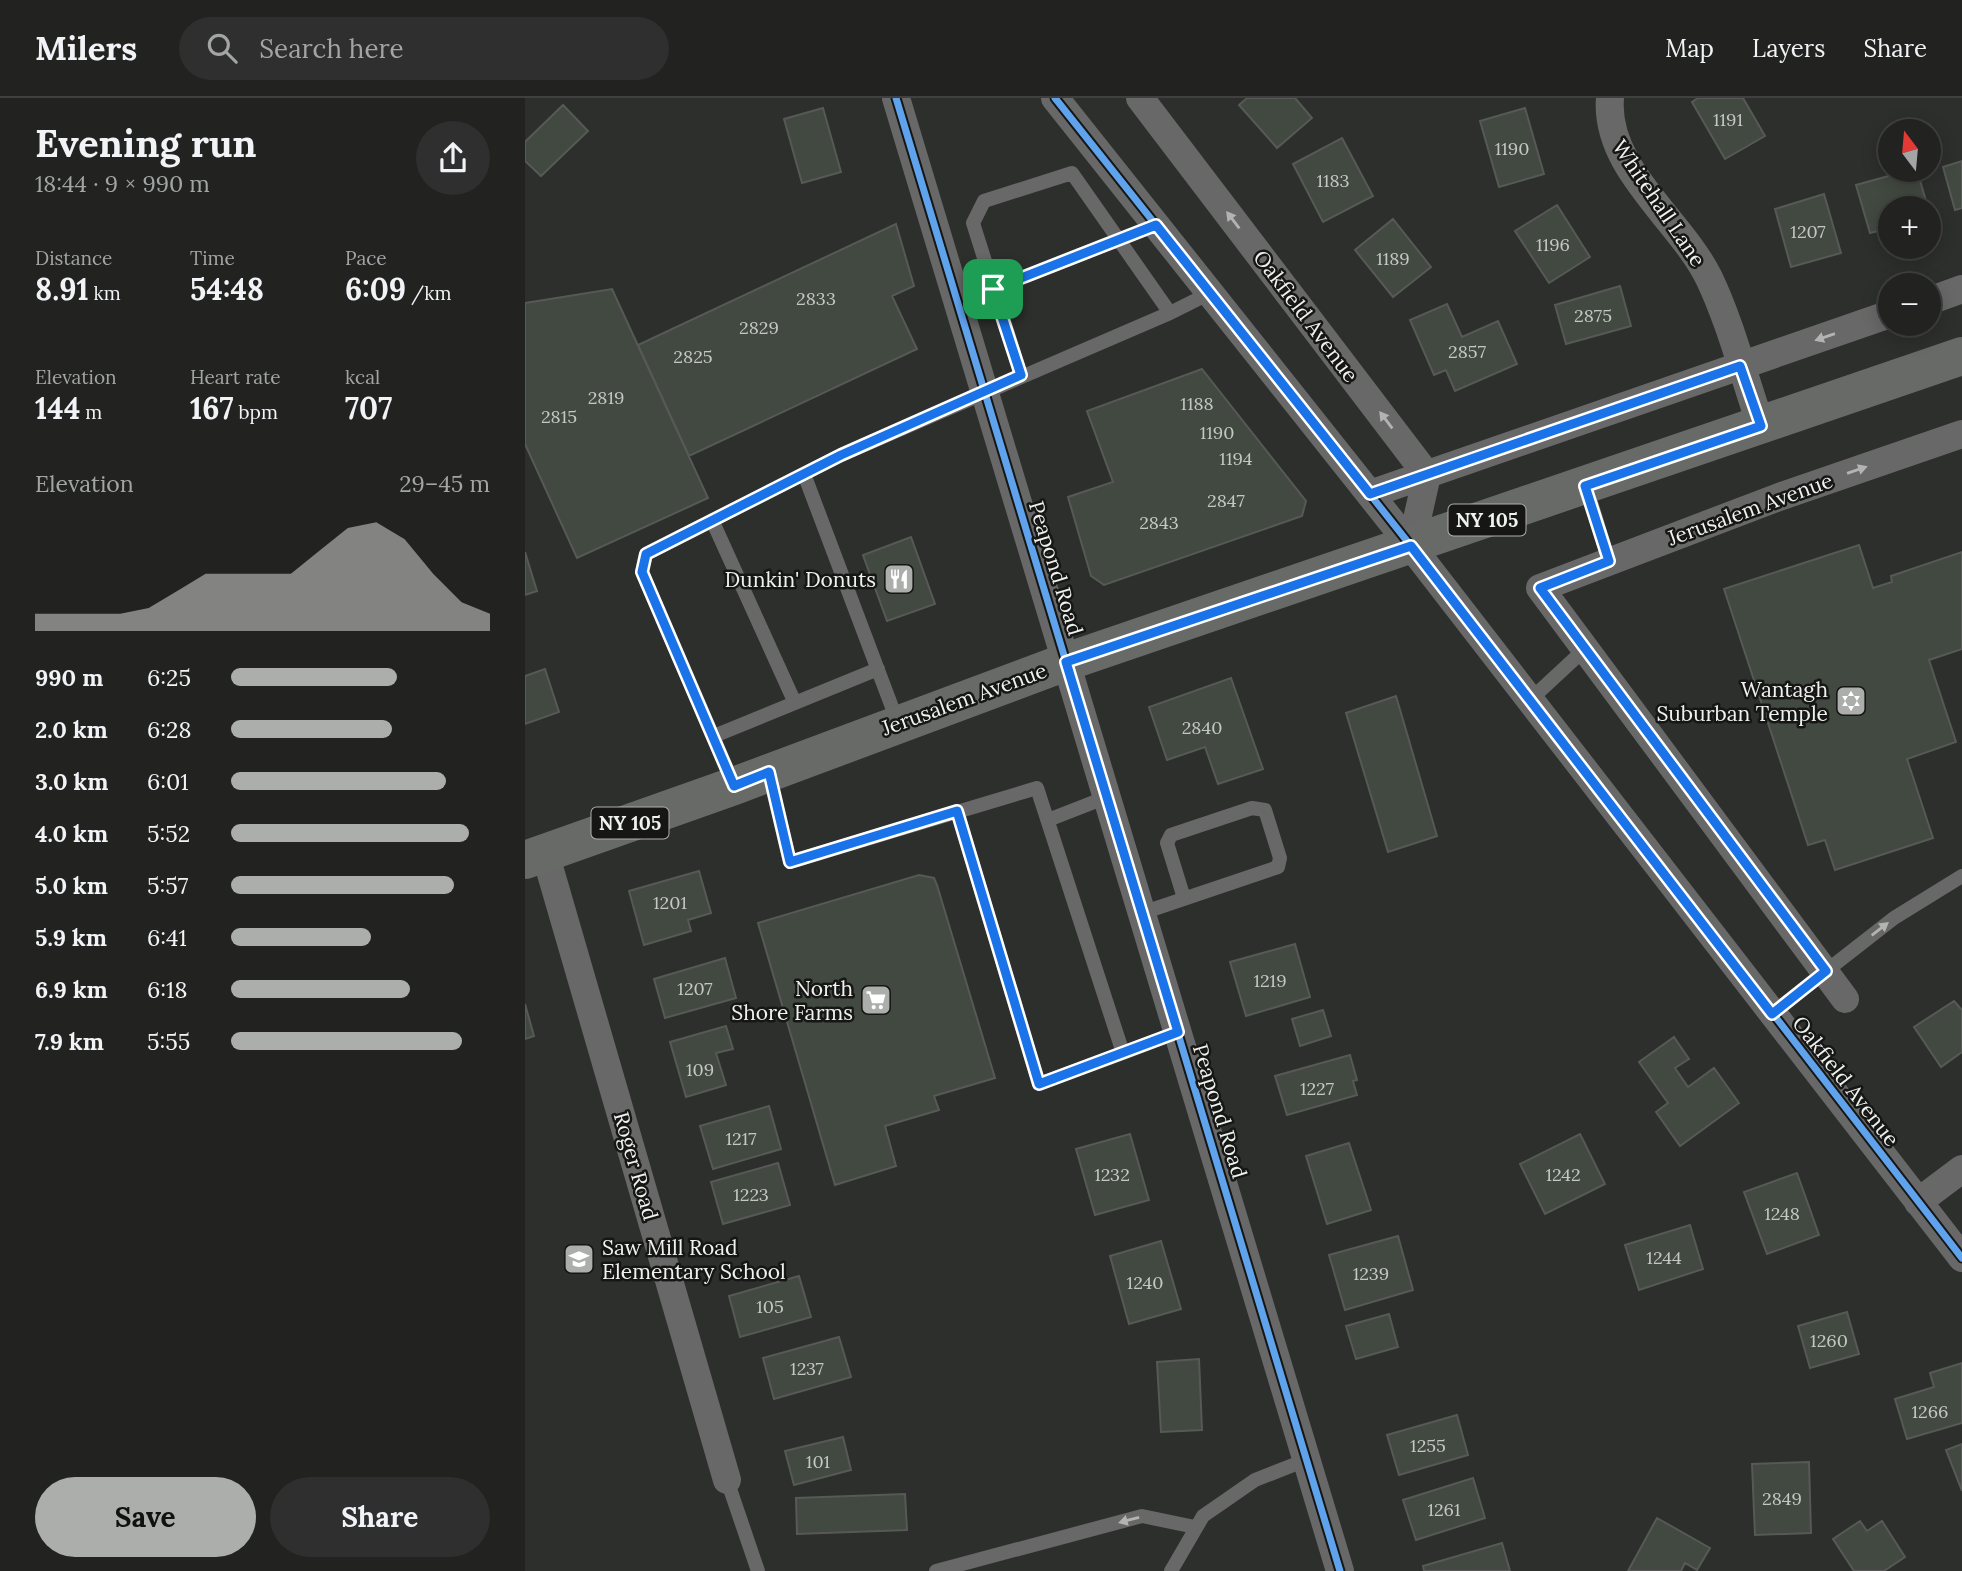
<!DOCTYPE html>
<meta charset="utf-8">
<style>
:root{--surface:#222321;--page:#2e2f2e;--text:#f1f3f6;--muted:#a2a4a5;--line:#3f403f;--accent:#acaeab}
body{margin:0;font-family:Lora,serif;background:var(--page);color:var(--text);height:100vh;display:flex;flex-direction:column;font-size:26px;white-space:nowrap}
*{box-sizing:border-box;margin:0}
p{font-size:23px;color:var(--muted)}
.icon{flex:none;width:38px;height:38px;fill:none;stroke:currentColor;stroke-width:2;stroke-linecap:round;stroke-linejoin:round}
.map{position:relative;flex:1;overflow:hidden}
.details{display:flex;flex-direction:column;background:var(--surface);width:525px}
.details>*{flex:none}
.needle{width:46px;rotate:344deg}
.tools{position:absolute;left:1353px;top:21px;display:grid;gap:14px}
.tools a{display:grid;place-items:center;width:63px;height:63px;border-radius:50%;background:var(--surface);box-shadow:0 4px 18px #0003,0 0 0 2px var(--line);font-size:35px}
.pin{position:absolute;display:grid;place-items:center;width:60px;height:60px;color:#fff;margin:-30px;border-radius:14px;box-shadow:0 4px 10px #0006}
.round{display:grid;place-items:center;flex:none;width:74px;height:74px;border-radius:37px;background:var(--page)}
.overview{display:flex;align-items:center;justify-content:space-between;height:119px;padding:0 35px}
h1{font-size:38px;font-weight:800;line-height:52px}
.figures{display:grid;grid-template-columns:repeat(3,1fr);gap:10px;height:119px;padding:7px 35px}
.figures div{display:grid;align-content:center}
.figures b{font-size:30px;font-weight:800}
.figures small{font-size:19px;font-weight:400}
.figures p{font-size:19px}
.chart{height:196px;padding:14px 35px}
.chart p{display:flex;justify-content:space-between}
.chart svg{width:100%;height:126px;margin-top:7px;fill:var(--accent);opacity:.7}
.action{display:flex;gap:14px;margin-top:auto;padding:14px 35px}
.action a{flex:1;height:80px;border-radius:42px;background:var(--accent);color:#111;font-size:28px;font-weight:800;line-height:80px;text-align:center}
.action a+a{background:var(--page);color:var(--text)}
ul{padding:0 35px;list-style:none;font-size:23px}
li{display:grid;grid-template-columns:112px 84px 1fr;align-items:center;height:52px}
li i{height:18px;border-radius:9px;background:var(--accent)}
header{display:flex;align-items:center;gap:42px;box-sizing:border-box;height:98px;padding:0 35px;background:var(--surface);border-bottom:2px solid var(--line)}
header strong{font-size:33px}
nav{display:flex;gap:38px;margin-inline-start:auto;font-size:24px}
.search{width:490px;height:63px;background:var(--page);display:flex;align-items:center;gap:18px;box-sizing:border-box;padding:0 24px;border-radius:38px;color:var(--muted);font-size:26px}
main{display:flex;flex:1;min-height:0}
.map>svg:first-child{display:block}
.building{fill:#414940;stroke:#575957;stroke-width:2}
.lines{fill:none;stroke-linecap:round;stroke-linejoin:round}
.lane{stroke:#686868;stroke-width:14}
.street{stroke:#686868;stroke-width:28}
.primary{stroke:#686a68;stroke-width:38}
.cycleway-casing{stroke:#161715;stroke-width:11}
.cycleway{stroke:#60a3ed;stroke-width:7}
.oneway{fill:#b3b4b2}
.route-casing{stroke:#fff;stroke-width:14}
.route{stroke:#1a73e8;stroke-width:9}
.labels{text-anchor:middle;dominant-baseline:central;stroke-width:5;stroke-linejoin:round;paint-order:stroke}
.number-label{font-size:18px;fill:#c4c8c3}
.shield{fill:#161715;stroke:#afb0ae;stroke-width:2}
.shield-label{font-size:19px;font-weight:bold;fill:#f0f2ef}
.street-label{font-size:21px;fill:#f0f2ef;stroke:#161715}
.poi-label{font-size:21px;fill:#f0f2ef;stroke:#161715;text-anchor:end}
</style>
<header>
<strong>Milers</strong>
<div class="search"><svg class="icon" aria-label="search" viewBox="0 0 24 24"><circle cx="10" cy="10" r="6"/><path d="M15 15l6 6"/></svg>Search here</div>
<nav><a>Map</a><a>Layers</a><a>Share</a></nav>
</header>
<main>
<section class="details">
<div class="overview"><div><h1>Evening run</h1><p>18:44 · 9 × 990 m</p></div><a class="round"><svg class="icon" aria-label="share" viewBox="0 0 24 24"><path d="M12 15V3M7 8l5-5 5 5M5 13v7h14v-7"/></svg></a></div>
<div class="figures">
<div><p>Distance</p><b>8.91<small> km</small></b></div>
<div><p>Time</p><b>54:48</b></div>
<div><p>Pace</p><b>6:09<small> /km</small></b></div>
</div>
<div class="figures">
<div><p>Elevation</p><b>144<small> m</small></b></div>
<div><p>Heart rate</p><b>167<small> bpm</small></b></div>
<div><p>kcal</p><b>707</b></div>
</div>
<div class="chart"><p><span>Elevation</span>29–45 m</p>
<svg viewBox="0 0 160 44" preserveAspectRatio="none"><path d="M0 44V38L10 38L20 38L30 38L40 36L50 30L60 24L70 24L80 24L90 24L100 16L110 8L120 6L130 12L140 24L150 34L160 38V44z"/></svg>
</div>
<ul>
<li><b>990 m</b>6:25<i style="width:64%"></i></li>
<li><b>2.0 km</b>6:28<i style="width:62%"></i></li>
<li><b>3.0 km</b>6:01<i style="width:83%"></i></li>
<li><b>4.0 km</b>5:52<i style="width:92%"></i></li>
<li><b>5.0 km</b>5:57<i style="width:86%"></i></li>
<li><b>5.9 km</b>6:41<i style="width:54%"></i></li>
<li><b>6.9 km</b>6:18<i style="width:69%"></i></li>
<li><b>7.9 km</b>5:55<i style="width:89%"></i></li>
</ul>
<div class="action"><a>Save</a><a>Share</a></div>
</section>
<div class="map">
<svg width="1437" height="1473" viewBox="0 0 1437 1473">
<rect width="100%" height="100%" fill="#2d2f2c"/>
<!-- building -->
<path class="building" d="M722,0H770L787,20L752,50L714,7Z
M1173,0H1218L1240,38L1200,61L1167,4Z
M38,7L63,33L16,78L0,63V44Z
M298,10L316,74L277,85L259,21Z
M1000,10L1019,76L974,89L955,23Z
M817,40L848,98L798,124L768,66Z
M1437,63V110L1430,112L1418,69Z
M1385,72H1392L1403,110H1365V130L1345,135L1331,87Z
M1299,96L1316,155L1266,169L1250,111Z
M1032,107L1065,159L1024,185L990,133Z
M868,121L906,169L868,199L830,152Z
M371,126L389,188L367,198L392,251L164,358L113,247Z
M1095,188L1106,228L1041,246L1030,207Z
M87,191L183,400L52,460L0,346V205Z
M922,206L937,239L973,223L992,266L930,293L921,272L909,277L885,222Z
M677,271L781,403L777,418L579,487L566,478L543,399L588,384L562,313Z
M386,439L410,506L362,523L338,457Z
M1334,447L1348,490L1367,484L1366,478L1437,454V551L1404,562L1431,644L1382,661L1408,740L1310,772L1300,742L1283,747L1199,491Z
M0,454L12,493L0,497Z
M20,571L34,614L0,626V578Z
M706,580L738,671L693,686L680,649L642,662L624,609Z
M871,598L912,738L863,754L821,615Z
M174,773L186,815L163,822L166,833L119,847L104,793Z
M394,777L409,780L412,787L470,980L409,998L414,1012L360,1028L371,1068L310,1087L233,825Z
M770,846L785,899L721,918L705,864Z
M200,860L211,900L140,920L129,881Z
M1429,903L1437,912V954L1416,969L1389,929Z
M0,906L9,938L0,941Z
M798,912L806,938L775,948L767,921Z
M201,928L208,951L191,955L201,987L161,999L145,944Z
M1149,939L1164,961L1150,970L1163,989L1189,970L1214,1005L1155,1048L1131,1014L1143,1005L1114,964Z
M825,957L832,982L828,983L832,997L762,1017L750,978Z
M244,1008L256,1051L188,1071L175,1028Z
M605,1036L624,1102L570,1117L551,1051Z
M1055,1036L1080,1086L1020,1116L995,1066Z
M824,1045L846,1112L802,1126L781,1058Z
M253,1065L265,1107L198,1126L186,1084Z
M1272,1075L1294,1137L1242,1156L1219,1094Z
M1165,1127L1178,1171L1114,1192L1100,1147Z
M873,1138L888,1192L820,1212L804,1157Z
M636,1143L656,1211L604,1226L585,1158Z
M274,1178L286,1219L215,1239L204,1198Z
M1322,1214L1334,1256L1285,1270L1273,1228Z
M864,1216L873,1249L831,1261L821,1228Z
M314,1239L326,1279L249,1301L238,1260Z
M674,1261L677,1332L636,1334L632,1264Z
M1437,1265V1325L1382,1341L1370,1301L1409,1289L1405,1275Z
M932,1317L943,1357L874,1377L862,1337Z
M318,1339L326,1372L269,1387L260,1353Z
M1437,1346V1393L1421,1352Z
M1284,1364L1286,1435L1230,1437L1227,1366Z
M948,1380L960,1420L891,1442L878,1402Z
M380,1396L382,1432L272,1436L271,1400Z
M1132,1420L1185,1450L1172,1472L1160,1465L1156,1473H1103Z
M1335,1423L1342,1433L1357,1423L1380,1459L1359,1473H1329L1308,1441Z
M977,1445L985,1473H899L898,1468Z"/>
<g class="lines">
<!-- lane -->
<path class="lane" d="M432,202L468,191L631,127
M645,215L685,195
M279,376L373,625
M1061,388L1084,463
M187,422L270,605
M1005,602L1060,551
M189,638L353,571
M244,676L265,764L512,690L598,955L514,986L432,713
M209,687L117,474L121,456L316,357L645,215L547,75L459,103L448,125L496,277
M523,722L582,699
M617,815L753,769L755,760L740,712L727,710L646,737L642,745L659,800
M1246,916L1369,820L1437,778
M598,955L653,934
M202,1382L233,1473
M411,1473L617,1418L670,1429
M646,1473L678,1418L730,1382L781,1362"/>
<!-- street -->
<path class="street" d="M371,0L815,1473
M530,0L886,448L1437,1160
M615,0L902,377
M1085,0C1079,70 1155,121 1184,180C1206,226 1219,279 1236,328
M1404,203L1437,191
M845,396L1365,216
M886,448L902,377
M20,755L202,1382
M1320,901L1015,490L1254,399L1437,336
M1393,1104L1437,1071"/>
<!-- primary -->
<path class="primary" d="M0,762L209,688L541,564L1437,258"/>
<!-- cycleway casing -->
<g class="cycleway-casing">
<path id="cycleway" d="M371,0L815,1473
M530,0L886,448L1437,1160"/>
</g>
<!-- cycleway -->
<use href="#cycleway" class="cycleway"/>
</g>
<!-- one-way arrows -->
<defs><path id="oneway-solid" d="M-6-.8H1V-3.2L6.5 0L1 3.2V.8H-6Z" transform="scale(1.75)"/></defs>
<g class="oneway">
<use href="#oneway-solid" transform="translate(708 122) rotate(-127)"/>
<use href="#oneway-solid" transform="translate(1300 239) rotate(161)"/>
<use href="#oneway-solid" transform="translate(861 322) rotate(-127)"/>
<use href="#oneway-solid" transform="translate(1332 372) rotate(-19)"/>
<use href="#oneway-solid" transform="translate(1355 831) rotate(-38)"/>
<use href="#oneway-solid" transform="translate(604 1422) rotate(165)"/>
</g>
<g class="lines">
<!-- route casing -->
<g class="route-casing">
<path id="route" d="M631,127L845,396L1215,268L1236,328L1060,388L1084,463L1015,490L1301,873L1247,916L886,448L541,564L653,934L514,986L432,713L265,764L244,674L209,688L117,474L121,456L316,357L496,277L468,191Z"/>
</g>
<!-- route -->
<use href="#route" class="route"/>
</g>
<!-- icons -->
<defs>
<g id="restaurant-square" transform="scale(1.575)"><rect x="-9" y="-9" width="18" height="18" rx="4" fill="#acaeab" stroke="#161715"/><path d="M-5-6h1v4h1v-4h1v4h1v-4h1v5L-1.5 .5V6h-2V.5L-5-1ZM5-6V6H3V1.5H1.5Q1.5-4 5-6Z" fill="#fff"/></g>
<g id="synagogue-square" transform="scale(1.575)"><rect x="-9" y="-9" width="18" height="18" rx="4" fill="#acaeab" stroke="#161715"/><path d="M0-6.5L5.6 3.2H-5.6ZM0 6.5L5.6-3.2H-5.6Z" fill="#fff"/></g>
<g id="supermarket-square" transform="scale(1.575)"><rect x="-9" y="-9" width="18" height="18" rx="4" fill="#acaeab" stroke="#161715"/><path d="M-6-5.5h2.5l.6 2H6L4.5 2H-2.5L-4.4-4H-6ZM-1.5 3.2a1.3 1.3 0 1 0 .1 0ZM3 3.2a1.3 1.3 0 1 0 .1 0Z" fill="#fff"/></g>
<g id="school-square" transform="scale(1.575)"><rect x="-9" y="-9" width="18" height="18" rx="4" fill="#acaeab" stroke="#161715"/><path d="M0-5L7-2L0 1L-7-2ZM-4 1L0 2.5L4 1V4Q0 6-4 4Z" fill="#fff"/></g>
</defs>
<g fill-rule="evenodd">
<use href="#restaurant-square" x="374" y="481"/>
<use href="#synagogue-square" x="1326" y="603"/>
<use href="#supermarket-square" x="351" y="902"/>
<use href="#school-square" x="54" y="1161"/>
</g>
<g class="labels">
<!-- number labels -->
<g class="number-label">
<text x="1203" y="21">1191</text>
<text x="987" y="50">1190</text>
<text x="808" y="82">1183</text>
<text x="1283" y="133">1207</text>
<text x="1028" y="146">1196</text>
<text x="868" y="160">1189</text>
<text x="291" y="200">2833</text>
<text x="1068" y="217">2875</text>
<text x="234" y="229">2829</text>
<text x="942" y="253">2857</text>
<text x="168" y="258">2825</text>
<text x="81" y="299">2819</text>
<text x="672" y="305">1188</text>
<text x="34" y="318">2815</text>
<text x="692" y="334">1190</text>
<text x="711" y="360">1194</text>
<text x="701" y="402">2847</text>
<text x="634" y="424">2843</text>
<text x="677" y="629">2840</text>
<text x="145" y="804">1201</text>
<text x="745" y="882">1219</text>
<text x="170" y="890">1207</text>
<text x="175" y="971">109</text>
<text x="792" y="990">1227</text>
<text x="216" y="1040">1217</text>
<text x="587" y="1076">1232</text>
<text x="1038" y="1076">1242</text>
<text x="226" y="1096">1223</text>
<text x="1257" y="1115">1248</text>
<text x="1139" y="1159">1244</text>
<text x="846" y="1175">1239</text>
<text x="620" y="1184">1240</text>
<text x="245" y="1208">105</text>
<text x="1304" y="1242">1260</text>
<text x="282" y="1270">1237</text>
<text x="1405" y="1313">1266</text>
<text x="903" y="1347">1255</text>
<text x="293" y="1363">101</text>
<text x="1257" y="1400">2849</text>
<text x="919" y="1411">1261</text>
</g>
<!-- shield labels -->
<g class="shield">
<rect x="923.5" y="406.5" width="77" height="31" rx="5"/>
<rect x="66.5" y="709.5" width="77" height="31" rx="5"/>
</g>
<g class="shield-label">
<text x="962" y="422">NY 105</text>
<text x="105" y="725">NY 105</text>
</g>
<!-- street labels -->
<g class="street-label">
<text transform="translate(1134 105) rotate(56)">Whitehall Lane</text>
<text transform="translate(781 218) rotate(53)">Oakfield Avenue</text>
<text transform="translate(1225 411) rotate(-20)">Jerusalem Avenue</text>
<text transform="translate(531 470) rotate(73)">Peapond Road</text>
<text transform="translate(439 601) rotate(-20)">Jerusalem Avenue</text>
<text transform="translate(1321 983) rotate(52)">Oakfield Avenue</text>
<text transform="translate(695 1013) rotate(73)">Peapond Road</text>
<text transform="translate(111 1068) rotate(74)">Roger Road</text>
</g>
<!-- poi labels -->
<g class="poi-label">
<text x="351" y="481">Dunkin' Donuts</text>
<text x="1303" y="591">Wantagh<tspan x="1303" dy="24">Suburban Temple</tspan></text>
<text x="328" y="890">North<tspan x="328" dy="24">Shore Farms</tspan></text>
<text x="77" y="1149" text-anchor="start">Saw Mill Road<tspan x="77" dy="24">Elementary School</tspan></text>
</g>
</g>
</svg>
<div class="tools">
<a><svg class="needle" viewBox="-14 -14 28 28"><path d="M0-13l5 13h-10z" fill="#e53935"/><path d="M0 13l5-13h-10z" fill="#a2a4a5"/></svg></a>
<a>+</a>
<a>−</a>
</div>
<div class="pin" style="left:468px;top:191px;background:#1e9e55"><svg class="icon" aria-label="arrive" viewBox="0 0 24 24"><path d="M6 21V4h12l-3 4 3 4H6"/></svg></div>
</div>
</main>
